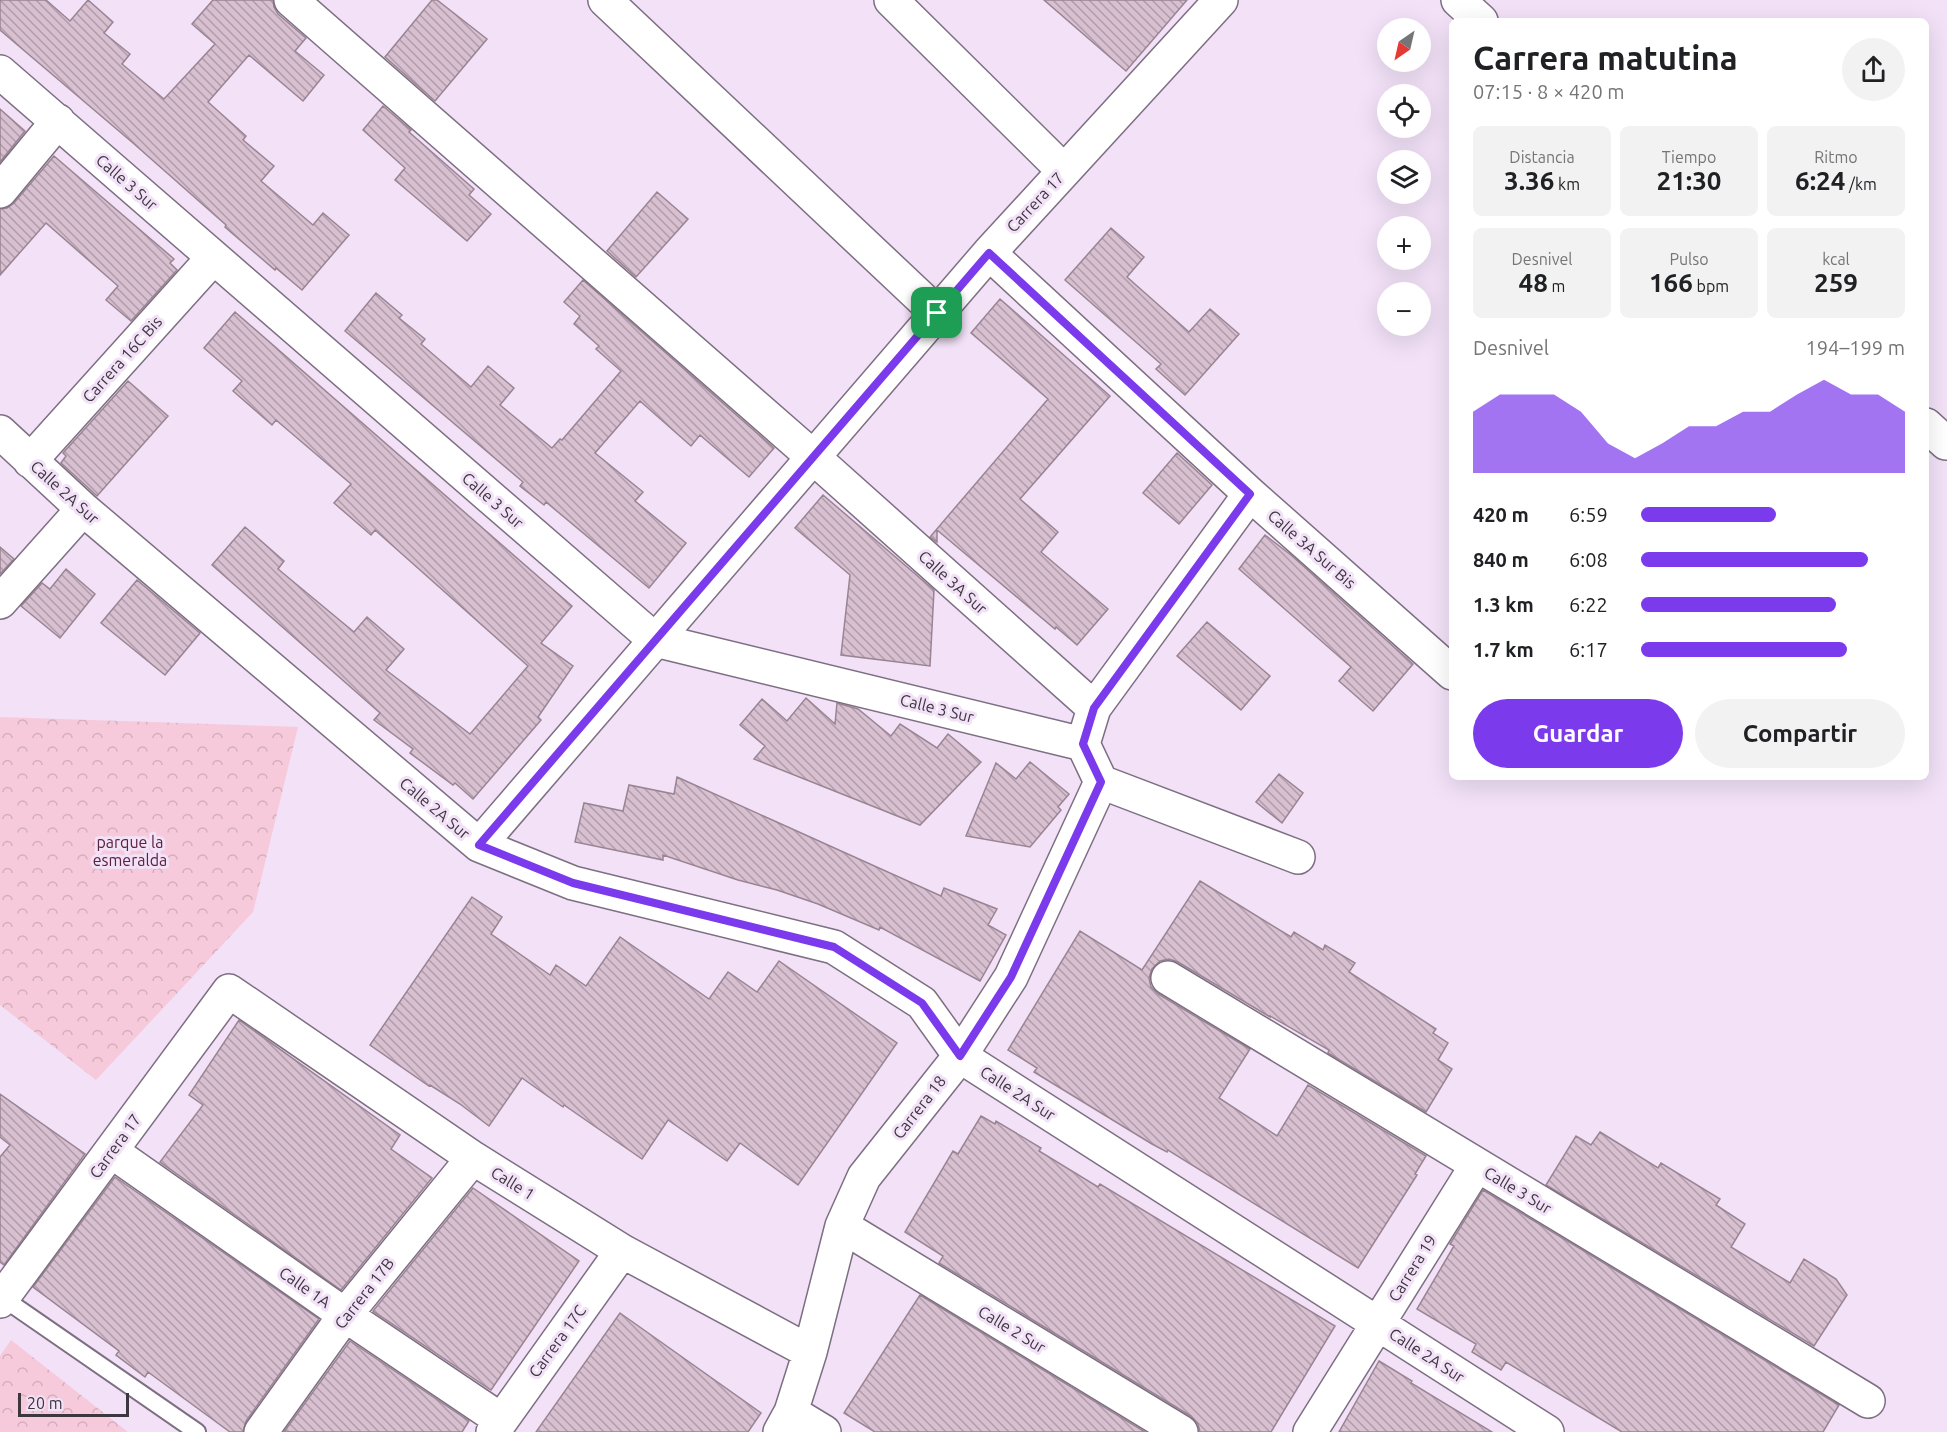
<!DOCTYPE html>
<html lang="es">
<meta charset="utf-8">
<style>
:root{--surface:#fff;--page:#f2f2f2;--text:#202124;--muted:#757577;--accent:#7c3aed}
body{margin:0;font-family:Ubuntu,sans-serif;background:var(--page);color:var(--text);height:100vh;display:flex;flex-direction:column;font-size:22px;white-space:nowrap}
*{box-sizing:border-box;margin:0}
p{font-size:20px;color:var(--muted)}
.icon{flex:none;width:33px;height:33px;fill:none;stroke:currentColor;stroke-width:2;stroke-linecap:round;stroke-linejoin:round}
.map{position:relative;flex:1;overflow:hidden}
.drawer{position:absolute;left:1449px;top:18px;width:480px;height:762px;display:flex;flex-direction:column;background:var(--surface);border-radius:9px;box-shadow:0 6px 24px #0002}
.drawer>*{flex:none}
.needle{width:39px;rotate:214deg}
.buttons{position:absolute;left:1377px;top:18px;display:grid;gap:12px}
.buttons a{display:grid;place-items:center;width:54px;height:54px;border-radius:50%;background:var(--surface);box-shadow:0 6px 24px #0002;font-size:30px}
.scale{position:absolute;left:18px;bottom:15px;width:111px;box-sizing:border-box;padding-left:6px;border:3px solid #3c363e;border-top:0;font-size:16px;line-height:21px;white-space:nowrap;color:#3c363e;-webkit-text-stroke:4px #f2e1f7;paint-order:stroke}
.pin{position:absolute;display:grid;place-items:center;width:51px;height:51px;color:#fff;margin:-26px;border-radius:12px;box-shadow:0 3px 9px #0006}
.round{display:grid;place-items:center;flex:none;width:63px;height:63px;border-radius:32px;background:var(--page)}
.head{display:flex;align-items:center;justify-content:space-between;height:102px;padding:0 24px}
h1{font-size:33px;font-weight:700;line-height:45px}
.stats{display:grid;grid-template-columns:repeat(3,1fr);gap:9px;height:102px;padding:6px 24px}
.stats div{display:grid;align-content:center;border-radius:9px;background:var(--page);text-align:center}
.stats b{font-size:26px;font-weight:700}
.stats small{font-size:16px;font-weight:400}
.stats p{font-size:16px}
.chart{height:168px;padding:12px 24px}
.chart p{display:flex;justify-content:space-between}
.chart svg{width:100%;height:108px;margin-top:6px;fill:var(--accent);opacity:.7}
.cta{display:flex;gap:12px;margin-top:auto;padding:12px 24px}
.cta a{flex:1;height:69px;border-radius:36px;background:var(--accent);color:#fff;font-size:24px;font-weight:700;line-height:69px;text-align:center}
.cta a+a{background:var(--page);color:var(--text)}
ul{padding:0 24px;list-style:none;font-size:20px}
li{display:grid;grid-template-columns:96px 72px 1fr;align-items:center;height:45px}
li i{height:15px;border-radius:8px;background:var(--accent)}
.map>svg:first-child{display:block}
.forest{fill:url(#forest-crowns)}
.building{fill:url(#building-back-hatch);stroke:#998493;stroke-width:1.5}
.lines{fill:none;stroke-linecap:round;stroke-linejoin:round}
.lane-casing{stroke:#7d6f82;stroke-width:20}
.street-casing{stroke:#7d6f82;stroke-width:36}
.lane{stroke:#fff;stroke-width:16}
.street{stroke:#fff;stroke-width:33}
.route-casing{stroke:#fff;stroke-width:12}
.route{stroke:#7c3aed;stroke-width:8}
.labels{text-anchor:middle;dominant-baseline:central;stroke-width:6;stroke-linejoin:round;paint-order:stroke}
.street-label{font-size:16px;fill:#3c363e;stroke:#f2e1f7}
.park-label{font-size:16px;fill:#5a223b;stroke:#f2e1f7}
</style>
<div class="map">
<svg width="1947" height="1432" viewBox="0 0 1947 1432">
<defs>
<pattern id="forest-crowns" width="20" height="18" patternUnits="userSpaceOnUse" patternTransform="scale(1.5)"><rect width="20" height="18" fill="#f6cada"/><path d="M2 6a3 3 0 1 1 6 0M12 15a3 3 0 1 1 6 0" fill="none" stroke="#d4aebc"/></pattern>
<pattern id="building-back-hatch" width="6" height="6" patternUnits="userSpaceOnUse" patternTransform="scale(1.5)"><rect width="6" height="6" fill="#d8c0d1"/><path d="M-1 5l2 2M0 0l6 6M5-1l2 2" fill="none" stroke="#b09dab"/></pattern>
</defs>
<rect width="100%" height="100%" fill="#f2e1f7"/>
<!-- forest -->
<path class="forest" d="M0,717L298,727L253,912L96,1080L0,1005Z
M11,1340L128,1432H0V1356Z"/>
<!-- building -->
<path class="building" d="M0,0H46L70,21L88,0L113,22L104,33L130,54L122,64L164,99L215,44L192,24L213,0H273L274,7L278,14L306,38L295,51L324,75L303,101L249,55L208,102L246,136L243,140L274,166L261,181L313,225L323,213L349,235L302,290L276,268L275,270L225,227L226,225L133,143L0,30Z
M432,0H437L487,39L435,101L385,57Z
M1044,0H1187L1126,71Z
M383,106L411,130L409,132L474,189L469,195L491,214L467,241L395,180L405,168L363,130Z
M0,109L25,131L0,162Z
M54,156L174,259L170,263L177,270L131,321L106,300L118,286L46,223L0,275V209L7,208L14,203Z
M657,192L688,219L636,277L607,251Z
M1111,228L1144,257L1127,277L1189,332L1210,309L1239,334L1185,395L1156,369L1161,364L1065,280Z
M583,280L774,448L749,477L700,435L691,446L640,401L595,453L643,492L635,501L686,543L649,588L546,502L544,505L520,486L523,482L345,331L376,293L402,315L399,318L425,339L421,344L471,387L488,366L514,388L500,405L552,448L560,439L562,440L621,371L596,349L599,346L574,324L580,316L564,302Z
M1000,299L1110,396L1020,499L1058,532L1041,552L1108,609L1077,645L1056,627L1055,629L937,530V542L930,537L1048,399L971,333Z
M235,312L572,606L541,643L573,666L538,717L541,720L473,799L455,783L453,785L410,753L413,749L374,720L380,713L212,565L245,527L284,561L278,569L354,632L367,617L404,649L386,670L470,734L528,666L375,530L371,535L334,503L351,484L276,420L272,425L233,391L242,381L204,348Z
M128,381L168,416L97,496L61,463L66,456L63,453Z
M1177,453L1212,485L1179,524L1143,493Z
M823,495L934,590L930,666L841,655L850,575L795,528Z
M1265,535L1291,555L1413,664L1373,711L1339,681L1351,667L1239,569Z
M0,547L14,559L0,574Z
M66,569L95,594L60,638L21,606L42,583L50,589Z
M137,580L200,633L165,675L101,623Z
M1207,622L1270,676L1241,710L1177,656Z
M806,698L835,724L837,703L858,709L891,736L900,724L937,748L948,734L981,762L920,825L754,759L765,746L740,725L762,699L787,721Z
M1030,762L1069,794L1058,807L1061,810L1030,847L966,836L996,763L1016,779Z
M1279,774L1303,793L1282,823L1256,802Z
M677,777L941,896L944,888L997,909L988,925L1006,935L980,981L880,927L879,930L818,904L777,890L738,880L663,855V860L575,842L584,803L623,811L629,785L674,794Z
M1200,881L1291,937L1294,932L1323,950L1325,945L1355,963L1349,972L1436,1029L1433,1033L1448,1043L1438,1060L1452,1069L1426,1112L1328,1053L1329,1050L1270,1016V1017L1178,962L1169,959L1160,961L1152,969L1149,978L1151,987L1158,994L1250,1049L1219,1098L1277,1136L1308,1085L1426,1156L1415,1174L1417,1175L1358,1268L1168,1150L1167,1152L1152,1144L1034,1072L1037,1068L1008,1050L1080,931L1142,970Z
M472,897L502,917L491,934L550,975L556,965L586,986L620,937L709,999L728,972L757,992L779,961L897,1043L798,1185L740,1143L727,1161L668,1120L642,1159L564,1105L563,1107L522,1078L489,1126L460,1104L430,1085L429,1086L370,1045Z
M239,1020L400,1135L391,1149L432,1178L341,1290L160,1162L203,1105L189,1095Z
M0,1094L85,1154L4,1265L0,1262V1157L10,1145L0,1137Z
M981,1116L995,1124L996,1121L1041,1148L1039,1151L1098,1187L1100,1184L1335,1326L1271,1432H1200L1198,1424L1191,1416L939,1263L943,1256L905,1232L953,1151L958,1154Z
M1600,1132L1658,1168L1661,1163L1720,1199L1716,1205L1745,1224L1731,1247L1790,1283L1804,1259L1836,1279L1847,1295L1814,1346L1546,1185L1576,1136L1591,1145Z
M115,1177L319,1319L246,1421L243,1432H230L148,1372L145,1377L116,1355L119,1351L33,1287Z
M473,1188L579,1261L491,1390L373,1311Z
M1483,1190L1839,1405L1823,1432H1622L1506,1362L1501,1370L1472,1352L1476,1344L1417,1309L1454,1246L1450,1244Z
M920,1295L1145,1432H875L844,1413Z
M620,1313L761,1413L748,1432H536Z
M350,1341L469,1421L462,1432H284Z
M1379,1361L1412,1381L1411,1383L1492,1432H1339Z"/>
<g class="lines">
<!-- lane casing -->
<g class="lane-casing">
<path id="lane" d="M3,1298L197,1432"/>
</g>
<!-- street casing -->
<g class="street-casing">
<path id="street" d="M291,0L813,457L1094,708
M605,0L937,313
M891,0L1064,171
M1458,0L1481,21
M0,72L655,640L1083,744
M0,191L58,121
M989,253L1250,494L1452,673
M1926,425L1946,443
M0,432L83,509L479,845L573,883L834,947L922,1003L960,1056L1547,1432
M30,461L213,258
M0,602L83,509
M1101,782L1298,857
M479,845L989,253L1221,0
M1168,978L1868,1401
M111,1151L345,1315L501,1420
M842,1226L1181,1432
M0,1301L229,991L473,1158L622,1251L810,1352
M791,1412L824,1432
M261,1432L345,1315L473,1158
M493,1432L622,1251
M780,1432L791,1412L810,1352L842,1226L864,1177L960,1056L1011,977L1101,782L1083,744L1094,708L1250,494
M1310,1432L1477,1165"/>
</g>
<!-- lane -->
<use href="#lane" class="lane"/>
<!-- street -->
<use href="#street" class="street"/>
</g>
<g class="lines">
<!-- route casing -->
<g class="route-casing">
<path id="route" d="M989,253L1250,494L1094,708L1083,744L1101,782L1011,977L960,1056L922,1003L834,947L573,883L479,845Z"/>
</g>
<!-- route -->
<use href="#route" class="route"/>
</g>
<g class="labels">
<!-- street labels -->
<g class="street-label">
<text transform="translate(127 182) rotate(41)">Calle 3 Sur</text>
<text transform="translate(1035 202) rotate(-47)">Carrera 17</text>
<text transform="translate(122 359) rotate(-48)">Carrera 16C Bis</text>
<text transform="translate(65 492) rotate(42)">Calle 2A Sur</text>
<text transform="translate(493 500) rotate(41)">Calle 3 Sur</text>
<text transform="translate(1312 549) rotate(41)">Calle 3A Sur Bis</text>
<text transform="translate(953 582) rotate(42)">Calle 3A Sur</text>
<text transform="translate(937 708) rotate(14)">Calle 3 Sur</text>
<text transform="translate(435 808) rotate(40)">Calle 2A Sur</text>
<text transform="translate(1018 1093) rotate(33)">Calle 2A Sur</text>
<text transform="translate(919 1107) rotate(-52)">Carrera 18</text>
<text transform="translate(115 1146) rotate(-54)">Carrera 17</text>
<text transform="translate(513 1183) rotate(32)">Calle 1</text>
<text transform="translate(1518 1190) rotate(31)">Calle 3 Sur</text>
<text transform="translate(1412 1268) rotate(-58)">Carrera 19</text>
<text transform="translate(305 1287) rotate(35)">Calle 1A</text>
<text transform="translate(364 1293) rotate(-52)">Carrera 17B</text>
<text transform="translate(1012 1329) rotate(31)">Calle 2 Sur</text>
<text transform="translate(557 1341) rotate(-54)">Carrera 17C</text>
<text transform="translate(1427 1355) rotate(33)">Calle 2A Sur</text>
</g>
<!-- park labels -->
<g class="park-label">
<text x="130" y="842">parque la<tspan x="130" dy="18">esmeralda</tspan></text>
</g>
</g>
</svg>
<div class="buttons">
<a><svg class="needle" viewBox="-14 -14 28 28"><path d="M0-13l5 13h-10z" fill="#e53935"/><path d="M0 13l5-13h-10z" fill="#757577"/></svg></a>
<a><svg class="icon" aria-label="locate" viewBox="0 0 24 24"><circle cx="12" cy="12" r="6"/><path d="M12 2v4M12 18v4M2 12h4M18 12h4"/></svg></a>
<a><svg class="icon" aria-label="layers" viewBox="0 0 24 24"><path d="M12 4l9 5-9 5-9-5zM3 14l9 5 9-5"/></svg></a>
<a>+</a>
<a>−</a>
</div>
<div class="scale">20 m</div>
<div class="pin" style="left:937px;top:313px;background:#1e9e55"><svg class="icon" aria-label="arrive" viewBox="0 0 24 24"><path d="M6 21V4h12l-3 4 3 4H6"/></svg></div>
<section class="drawer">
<div class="head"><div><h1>Carrera matutina</h1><p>07:15 · 8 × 420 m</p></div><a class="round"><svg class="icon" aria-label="share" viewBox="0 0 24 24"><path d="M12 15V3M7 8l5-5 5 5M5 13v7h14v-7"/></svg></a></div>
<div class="stats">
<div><p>Distancia</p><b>3.36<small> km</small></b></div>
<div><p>Tiempo</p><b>21:30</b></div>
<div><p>Ritmo</p><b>6:24<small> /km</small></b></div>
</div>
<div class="stats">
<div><p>Desnivel</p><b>48<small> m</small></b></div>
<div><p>Pulso</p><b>166<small> bpm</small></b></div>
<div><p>kcal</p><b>259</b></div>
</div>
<div class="chart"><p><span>Desnivel</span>194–199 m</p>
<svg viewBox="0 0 160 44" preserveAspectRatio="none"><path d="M0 44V19L10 12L20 12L30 12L40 19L50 32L60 38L70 32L80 25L90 25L100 19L110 19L120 12L130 6L140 12L150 12L160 19V44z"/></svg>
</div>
<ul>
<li><b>420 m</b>6:59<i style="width:51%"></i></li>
<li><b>840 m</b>6:08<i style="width:86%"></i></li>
<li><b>1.3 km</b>6:22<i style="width:74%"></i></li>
<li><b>1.7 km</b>6:17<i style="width:78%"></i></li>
</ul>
<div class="cta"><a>Guardar</a><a>Compartir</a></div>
</section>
</div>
